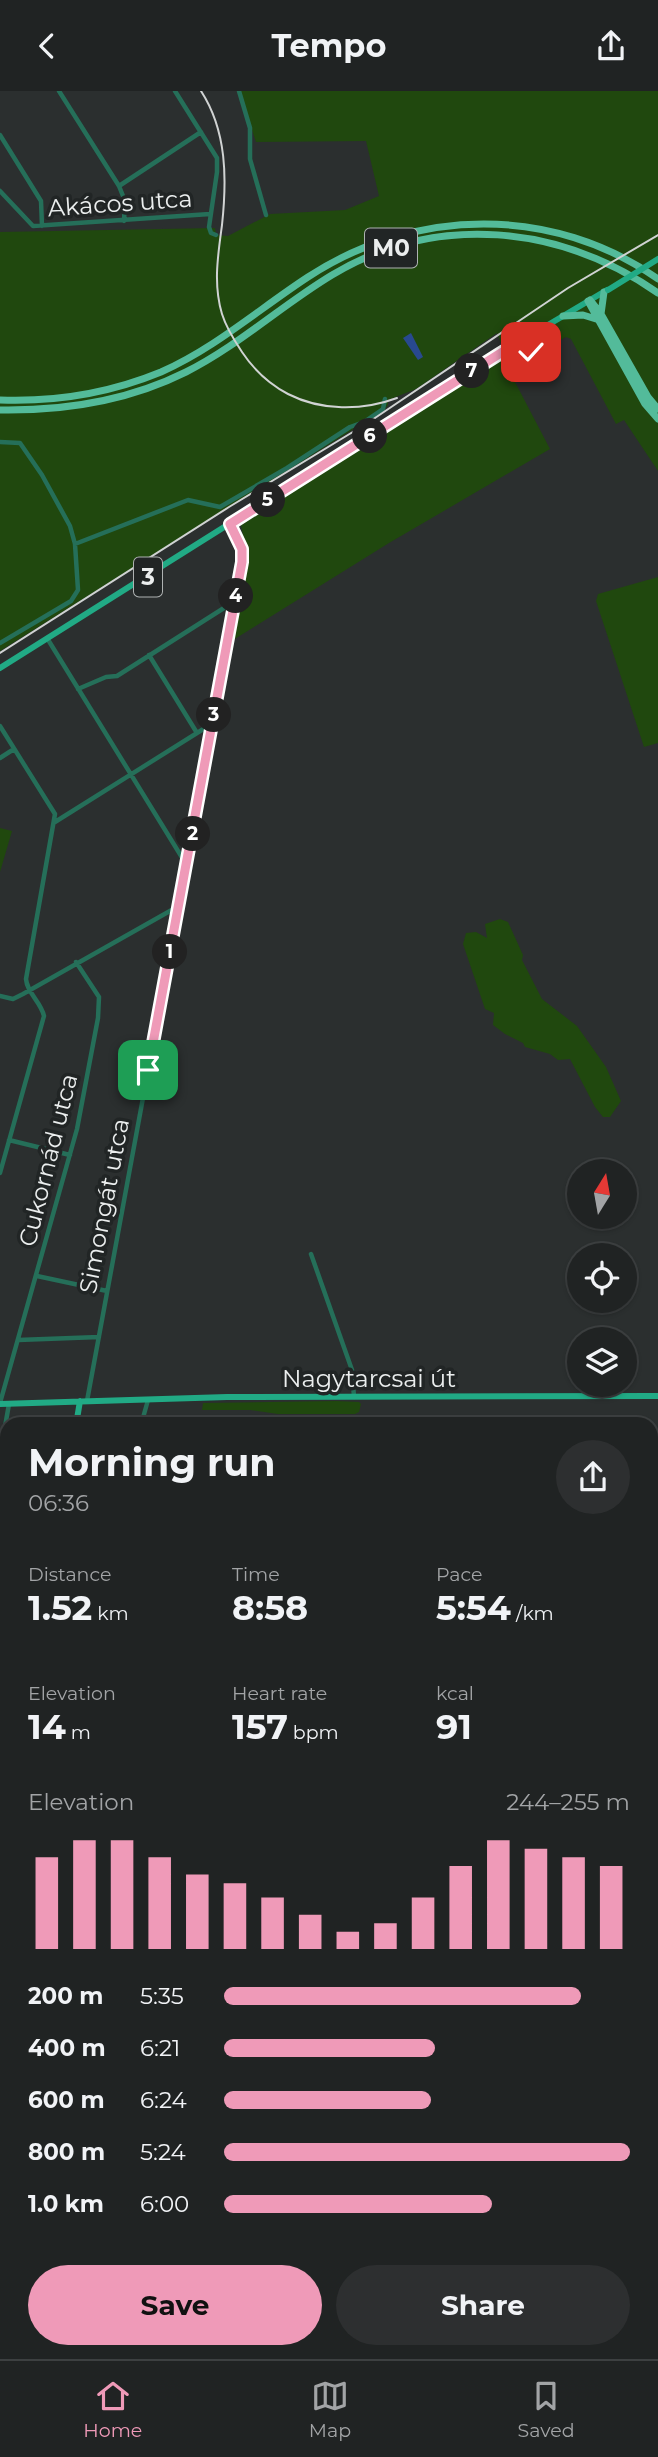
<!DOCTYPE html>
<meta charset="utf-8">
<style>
:root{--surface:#202323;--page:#2d2f30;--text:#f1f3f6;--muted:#a2a4a6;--line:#3d4041;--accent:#ef9ab8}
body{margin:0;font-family:Montserrat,sans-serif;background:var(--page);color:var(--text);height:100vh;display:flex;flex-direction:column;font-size:26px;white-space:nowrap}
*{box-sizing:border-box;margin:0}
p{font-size:23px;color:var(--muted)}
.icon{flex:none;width:38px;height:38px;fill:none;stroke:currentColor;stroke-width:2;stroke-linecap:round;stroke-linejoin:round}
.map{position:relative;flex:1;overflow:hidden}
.sheet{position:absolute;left:0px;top:1326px;width:658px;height:942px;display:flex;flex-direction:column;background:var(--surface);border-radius:21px 21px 0 0;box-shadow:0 2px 5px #0004,0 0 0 2px var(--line)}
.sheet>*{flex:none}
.needle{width:46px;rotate:11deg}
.tools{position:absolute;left:567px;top:1068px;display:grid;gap:14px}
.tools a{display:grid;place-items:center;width:70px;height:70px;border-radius:50%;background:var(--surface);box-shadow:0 2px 5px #0004,0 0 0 2px var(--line);font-size:35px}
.pin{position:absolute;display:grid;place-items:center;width:60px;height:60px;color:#fff;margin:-30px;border-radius:14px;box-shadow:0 4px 10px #0006}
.km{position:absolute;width:35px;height:35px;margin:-18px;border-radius:50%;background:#222;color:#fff;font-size:19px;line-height:35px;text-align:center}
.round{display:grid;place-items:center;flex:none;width:74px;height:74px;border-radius:37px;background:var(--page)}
.head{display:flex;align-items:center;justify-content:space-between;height:119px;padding:0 28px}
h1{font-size:38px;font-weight:700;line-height:52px}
.stats{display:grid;grid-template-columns:repeat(3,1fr);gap:10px;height:119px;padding:7px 28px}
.stats div{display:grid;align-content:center}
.stats b{font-size:35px;font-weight:700}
.stats small{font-size:19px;font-weight:400}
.stats p{font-size:19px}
.chart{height:196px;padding:14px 28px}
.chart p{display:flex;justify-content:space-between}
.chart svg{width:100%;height:126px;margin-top:7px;stroke:var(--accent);stroke-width:6}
.primary-button{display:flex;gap:14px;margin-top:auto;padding:14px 28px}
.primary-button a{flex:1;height:80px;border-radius:42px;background:var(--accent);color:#111;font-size:28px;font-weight:700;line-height:80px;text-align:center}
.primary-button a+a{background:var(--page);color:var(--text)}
ul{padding:0 28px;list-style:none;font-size:23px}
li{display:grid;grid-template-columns:112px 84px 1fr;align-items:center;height:52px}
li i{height:18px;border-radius:9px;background:var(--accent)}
header{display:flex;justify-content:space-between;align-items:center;height:91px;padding:0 28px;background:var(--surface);font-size:32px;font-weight:700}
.tab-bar{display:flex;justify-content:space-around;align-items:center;height:98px;border-top:2px solid var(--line);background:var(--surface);font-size:19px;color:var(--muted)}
.tab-bar a{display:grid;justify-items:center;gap:4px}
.tab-bar .on{color:var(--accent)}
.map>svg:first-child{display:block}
.green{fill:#20480e}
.water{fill:#284990}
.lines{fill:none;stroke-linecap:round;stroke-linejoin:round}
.stream{stroke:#284990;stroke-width:2}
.minor{stroke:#256f59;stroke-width:4.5}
.major{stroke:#21aa85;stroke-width:6}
.highway{stroke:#53bb9a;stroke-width:7}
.tram{stroke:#d0d3d3;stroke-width:2}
.major-bridge{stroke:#21aa85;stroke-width:6}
.route-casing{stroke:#fff;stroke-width:14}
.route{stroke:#ef9ab8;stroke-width:9}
.labels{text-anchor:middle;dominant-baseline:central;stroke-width:7;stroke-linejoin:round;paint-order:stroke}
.shield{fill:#212525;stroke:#aeb2b2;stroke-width:2}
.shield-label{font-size:23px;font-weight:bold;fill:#ebeeee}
.street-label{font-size:24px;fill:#ebeeee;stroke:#212525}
</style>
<header><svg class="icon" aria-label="back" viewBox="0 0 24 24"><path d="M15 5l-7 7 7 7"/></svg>Tempo<svg class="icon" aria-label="share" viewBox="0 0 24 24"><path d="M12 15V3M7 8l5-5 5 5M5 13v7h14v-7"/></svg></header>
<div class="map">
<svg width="658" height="2268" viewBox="0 0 658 2268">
<rect width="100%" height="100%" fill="#2b2f2f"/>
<!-- green -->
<path class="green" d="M239,0H658V380L624,329L616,333L571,248L566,246L516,274L510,276L497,242L416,298L388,309V314L384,319L0,560V141L215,137L216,144L228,145L270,123L345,119L379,105L366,50L256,51Z
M503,268L550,358L389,452L230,551C239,510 250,476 241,434Z
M658,486V652L644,656L596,510L598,503Z
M0,737L12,740L0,781Z
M500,828L508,831L523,864L522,869L542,908L577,935L606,976L621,1010L610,1026H603L595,1016L570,968L558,969L550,963L525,956L523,952L505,943L493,934L494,922L485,918L463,853L466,842L476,841L487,847L485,833Z
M336,1310L359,1311L361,1313L359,1321L355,1323H278L250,1319H202L203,1312Z
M0,1489L7,1495V1537L0,1532Z
M0,1556L7,1561V1605L0,1620Z
M7,1630V2261H519L508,2268H0V1644Z
M651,1886L658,1913V1930L651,1931Z
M651,1970H658V2205L651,2196Z"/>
<!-- water -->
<path class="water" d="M411,242L423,266L418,269L403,247Z"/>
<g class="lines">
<!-- stream -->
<path class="stream" d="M0,1653L7,1658
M651,2010L658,2014"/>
<!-- minor -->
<path class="minor" d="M59,0L119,95L125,110L124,130
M175,0L217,67V81L209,136L211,142L216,144
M239,0L250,37V68L266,124
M0,44L41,110L42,135
M119,95L201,41
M0,100L33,135L210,123
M504,260L509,269L513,271L531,261
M0,351L20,352L42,384L70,435L75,453L78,499L71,510L0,552
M75,453L188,409L220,416L287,377L350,336L364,331L383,318L385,308
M47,547L186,773
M149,564L197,642
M78,598L106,586L117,585L235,510
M0,635L55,723L26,888C27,902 41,911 44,925L0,1082
M0,667L14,658
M55,731L213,632
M0,905L13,908L23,903L177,816
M9,1049L70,1064
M311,1163L352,1279L354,1306
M37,1185L107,1200
M18,1249L99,1246
M87,1310L242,471V458L230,433
M0,1312L77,1038L98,927L99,906L76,871
M141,1334L148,1309
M0,1364L9,1313
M0,1447L7,1452
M0,1535L7,1541
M0,1804L7,1808
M651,2067L658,2069"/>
<!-- major -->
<path class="major" d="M0,577L504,260L607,199
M0,1313L227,1306L658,1305
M76,1334L80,1310
M0,1637L7,1623"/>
<!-- highway -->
<path class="highway" d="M590,209L601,223L648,306L658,318
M588,210L645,313L658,328
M601,223L604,201
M563,225L583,224L596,228
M0,309C55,311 110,302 161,281C215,257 259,218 308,186C415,116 553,114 658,188
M0,319C65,320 128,310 186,281C238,255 282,214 332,184C437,121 560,134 658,202"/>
<!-- tram -->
<path class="tram" d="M201,0C227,40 227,88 222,134C218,164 213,193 222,223C226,236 234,249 242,261C254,279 269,293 288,303C321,320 362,320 397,307
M0,562L229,416L366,333L568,197L658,144"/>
<!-- major-bridge -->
<path class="major-bridge" d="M608,199L658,168"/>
</g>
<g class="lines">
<!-- route casing -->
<g class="route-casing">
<path id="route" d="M148,979L242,471V458L230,433L504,260L509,270L513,271L531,261"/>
</g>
<!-- route -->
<use href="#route" class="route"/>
</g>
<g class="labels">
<!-- shield labels -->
<g class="shield">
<rect x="365" y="137.5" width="52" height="39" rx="5"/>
<rect x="134" y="466.5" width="28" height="39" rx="5"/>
</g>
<g class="shield-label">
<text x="391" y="157">M0</text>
<text x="148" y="486">3</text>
</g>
<!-- street labels -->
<g class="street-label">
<text transform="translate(120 112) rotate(-4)">Akácos utca</text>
<text transform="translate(48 1069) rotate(-76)">Cukornád utca</text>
<text transform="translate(104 1115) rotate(-79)">Simongát utca</text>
<text x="369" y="1287">Nagytarcsai út</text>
</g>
</g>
</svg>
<div class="tools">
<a><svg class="needle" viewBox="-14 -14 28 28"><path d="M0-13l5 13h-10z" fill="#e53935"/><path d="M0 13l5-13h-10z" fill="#a2a4a6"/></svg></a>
<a><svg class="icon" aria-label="locate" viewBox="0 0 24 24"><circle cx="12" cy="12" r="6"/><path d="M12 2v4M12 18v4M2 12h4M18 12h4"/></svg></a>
<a><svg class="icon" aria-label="layers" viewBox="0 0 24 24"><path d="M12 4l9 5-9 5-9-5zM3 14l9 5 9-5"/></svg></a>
</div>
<div class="pin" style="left:148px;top:979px;background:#1e9e55"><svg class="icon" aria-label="arrive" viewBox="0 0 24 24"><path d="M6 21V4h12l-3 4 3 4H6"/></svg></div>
<div class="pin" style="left:531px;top:261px;background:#d93025"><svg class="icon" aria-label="check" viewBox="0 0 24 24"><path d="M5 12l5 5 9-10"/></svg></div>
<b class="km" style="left:170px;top:861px">1</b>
<b class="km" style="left:193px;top:743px">2</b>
<b class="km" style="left:214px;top:624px">3</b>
<b class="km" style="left:236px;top:505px">4</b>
<b class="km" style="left:268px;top:409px">5</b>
<b class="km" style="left:370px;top:345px">6</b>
<b class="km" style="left:472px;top:280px">7</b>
<section class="sheet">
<div class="head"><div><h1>Morning run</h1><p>06:36</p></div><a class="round"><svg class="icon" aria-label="share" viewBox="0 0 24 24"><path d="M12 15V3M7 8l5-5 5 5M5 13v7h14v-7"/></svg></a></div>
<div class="stats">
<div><p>Distance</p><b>1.52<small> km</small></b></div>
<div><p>Time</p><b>8:58</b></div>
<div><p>Pace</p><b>5:54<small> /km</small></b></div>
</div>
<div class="stats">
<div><p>Elevation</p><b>14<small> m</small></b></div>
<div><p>Heart rate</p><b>157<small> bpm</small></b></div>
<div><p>kcal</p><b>91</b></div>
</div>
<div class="chart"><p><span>Elevation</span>244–255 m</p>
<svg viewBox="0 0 160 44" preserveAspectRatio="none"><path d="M5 44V12M15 44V6M25 44V6M35 44V12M45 44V18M55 44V21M65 44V26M75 44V32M85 44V38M95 44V35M105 44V26M115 44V15M125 44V6M135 44V9M145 44V12M155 44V15"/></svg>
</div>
<ul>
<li><b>200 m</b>5:35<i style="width:88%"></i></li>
<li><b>400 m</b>6:21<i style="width:52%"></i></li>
<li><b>600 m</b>6:24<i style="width:51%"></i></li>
<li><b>800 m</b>5:24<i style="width:100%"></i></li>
<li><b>1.0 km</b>6:00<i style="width:66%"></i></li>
</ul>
<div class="primary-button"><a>Save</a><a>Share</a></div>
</section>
</div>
<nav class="tab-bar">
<a class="on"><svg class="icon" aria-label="home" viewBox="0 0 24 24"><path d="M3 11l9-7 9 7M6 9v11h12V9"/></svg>Home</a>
<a><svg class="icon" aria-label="map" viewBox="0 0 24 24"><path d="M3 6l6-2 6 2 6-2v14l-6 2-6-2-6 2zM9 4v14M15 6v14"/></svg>Map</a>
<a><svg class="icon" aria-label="saved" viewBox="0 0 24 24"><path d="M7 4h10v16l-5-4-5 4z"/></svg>Saved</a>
</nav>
